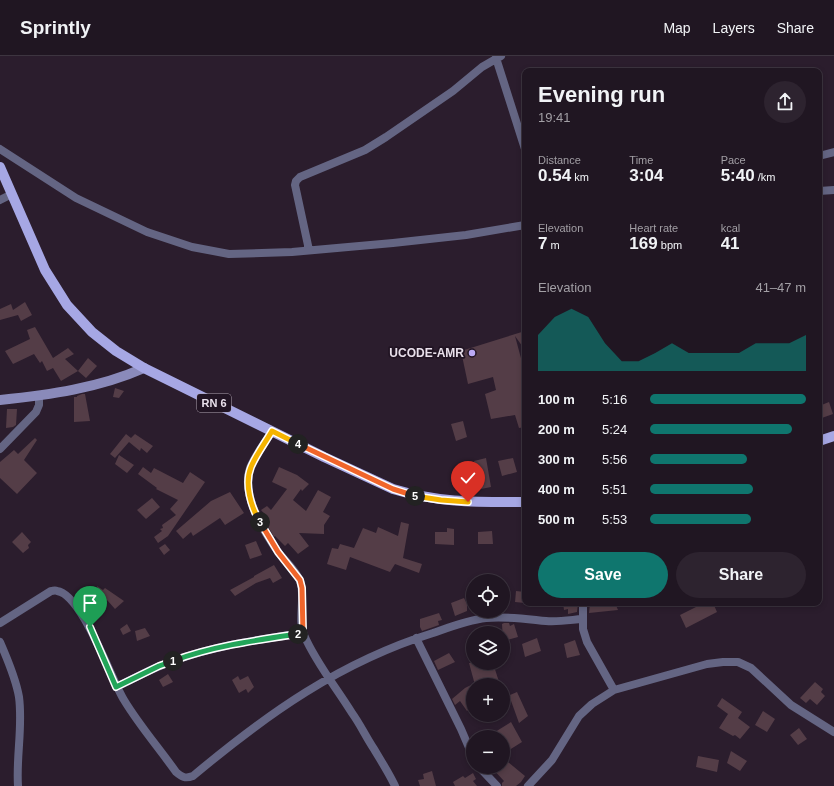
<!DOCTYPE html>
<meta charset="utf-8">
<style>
:root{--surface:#201622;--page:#2d232f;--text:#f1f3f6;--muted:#a29fa5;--line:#3d3540;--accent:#0f766e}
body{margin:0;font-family:Arial,sans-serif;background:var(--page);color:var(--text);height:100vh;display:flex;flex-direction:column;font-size:15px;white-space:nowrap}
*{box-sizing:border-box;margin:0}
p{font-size:13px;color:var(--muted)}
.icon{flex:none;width:22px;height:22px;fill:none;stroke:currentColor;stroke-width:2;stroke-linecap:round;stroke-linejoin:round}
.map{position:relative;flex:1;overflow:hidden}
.drawer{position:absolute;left:522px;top:12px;width:300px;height:538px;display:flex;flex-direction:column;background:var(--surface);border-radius:8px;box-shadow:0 2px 6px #0003,0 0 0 1px var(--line)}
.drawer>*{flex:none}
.buttons{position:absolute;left:466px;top:518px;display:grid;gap:8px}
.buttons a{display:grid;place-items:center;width:44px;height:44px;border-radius:50%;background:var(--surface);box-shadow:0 2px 6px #0003,0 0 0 1px var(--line);font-size:20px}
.pin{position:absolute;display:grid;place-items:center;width:34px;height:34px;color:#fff;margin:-41px -17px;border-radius:50% 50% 50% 0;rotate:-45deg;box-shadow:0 0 4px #0007}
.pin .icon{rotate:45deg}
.km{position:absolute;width:20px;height:20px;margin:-10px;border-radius:50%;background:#222;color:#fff;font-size:11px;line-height:20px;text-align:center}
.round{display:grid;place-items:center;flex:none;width:42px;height:42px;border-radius:21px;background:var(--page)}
.head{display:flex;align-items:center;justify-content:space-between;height:68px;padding:0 16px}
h1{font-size:22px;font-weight:700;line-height:30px}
.stats{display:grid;grid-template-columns:repeat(3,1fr);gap:6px;height:68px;padding:4px 16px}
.stats div{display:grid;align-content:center}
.stats b{font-size:17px;font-weight:700}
.stats small{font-size:11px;font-weight:400}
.stats p{font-size:11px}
.chart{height:112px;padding:8px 16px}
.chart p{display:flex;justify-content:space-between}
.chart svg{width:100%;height:72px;margin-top:4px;fill:var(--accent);opacity:.7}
.button{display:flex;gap:8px;margin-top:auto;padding:8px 16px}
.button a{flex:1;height:46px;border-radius:24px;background:var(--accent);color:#fff;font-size:16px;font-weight:700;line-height:46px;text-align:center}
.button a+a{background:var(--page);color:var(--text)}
ul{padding:0 16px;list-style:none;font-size:13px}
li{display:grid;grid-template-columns:64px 48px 1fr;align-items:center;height:30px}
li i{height:10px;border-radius:5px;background:var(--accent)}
header{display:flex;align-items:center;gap:24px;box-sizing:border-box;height:56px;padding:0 20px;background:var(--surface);border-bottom:1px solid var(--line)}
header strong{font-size:19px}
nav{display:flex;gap:22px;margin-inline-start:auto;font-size:14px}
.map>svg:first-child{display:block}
.building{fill:#543d47}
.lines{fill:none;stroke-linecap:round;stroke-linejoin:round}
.street{stroke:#646583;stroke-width:8}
.secondary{stroke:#8a8aba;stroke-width:10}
.primary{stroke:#a6a7e4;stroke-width:10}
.split-1-casing{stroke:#fff;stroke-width:8}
.split-2-casing{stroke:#fff;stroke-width:8}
.split-3-casing{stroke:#fff;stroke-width:8}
.split-4-casing{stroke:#fff;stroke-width:8}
.split-5-casing{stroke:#fff;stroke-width:8}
.split-6-casing{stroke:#fff;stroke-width:8}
.split-1{stroke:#22a559;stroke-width:5}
.split-2{stroke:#22a559;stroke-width:5}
.split-3{stroke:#f0652b;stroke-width:5}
.split-4{stroke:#f5b400;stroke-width:5}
.split-5{stroke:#f0652b;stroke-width:5}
.split-6{stroke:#f5b400;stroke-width:5}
.poi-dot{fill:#bbaaf6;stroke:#211423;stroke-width:1.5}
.labels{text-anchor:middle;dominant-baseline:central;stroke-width:3.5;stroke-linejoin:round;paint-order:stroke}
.shield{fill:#211423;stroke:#ada3af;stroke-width:1}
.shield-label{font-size:11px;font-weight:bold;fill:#e9e0eb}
.poi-label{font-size:12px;font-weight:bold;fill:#e9e0eb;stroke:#211423;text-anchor:end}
</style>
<header>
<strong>Sprintly</strong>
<nav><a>Map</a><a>Layers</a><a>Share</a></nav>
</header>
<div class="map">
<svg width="834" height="730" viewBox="0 0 834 730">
<rect width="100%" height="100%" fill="#2b1d2d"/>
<!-- building -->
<path class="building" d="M25,246L32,259L21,265L18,259L0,264V253L11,248L13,254Z
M35,271L53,302L68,292L74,298L65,303L78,315L61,325L53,312L47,315L42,305L40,307L34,298L13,308L5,295L30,283L27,274Z
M525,275V294L515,280L525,317V371L519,372L515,359L491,363L485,338L496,334L493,321L468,328L461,295Z
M88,302L97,310L86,322L78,315Z
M115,332L124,335L119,342L113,341Z
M82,338H85L90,365L74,366V341H77V340Z
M829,346L833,358L819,363V350Z
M7,353H17L16,369L13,371L6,372Z
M463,365L467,381L456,385L451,368Z
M126,378L131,382L135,378L153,390L147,397L141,392L140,395L129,386L115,402L110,398Z
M35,382L37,384L24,404L37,417L17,438L0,422V406L14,394L18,398Z
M119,399L134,409L127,417L115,408Z
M486,402L491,431L481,433L474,405Z
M513,402L517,416L502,420L498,405Z
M143,411L151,417L154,412L183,427L190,416L205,426L168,480L158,487L154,481L162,475L160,473L163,472L162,469L176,459L170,453L178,444L156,433L157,432L138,418Z
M279,411L297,419L309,428L302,435L301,433L293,444L306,455L318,434L331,441L323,456L330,460L324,469V478L299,477L309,490L298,498L288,487L285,490L275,480L274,481L265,465L268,462L261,454L267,450L271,454L287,433L272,426Z
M230,436L244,457L225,469L220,462L193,480L191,476L183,483L176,475L211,445Z
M152,442L160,451L146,463L137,454Z
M401,466L409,468L403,502L422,508L419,517L395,508L390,516L350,501L346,514L327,508L332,492L338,493L340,488L354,492L363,472L376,477L378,471L398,480Z
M447,472L454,473V489L435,488V476H447Z
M492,475L493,488H478V476Z
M22,476L31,486L28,489L29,492L23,497L12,486Z
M256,485L262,499L250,503L245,489Z
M165,488L170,494L164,499L159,492Z
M274,509L282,522L273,527L270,522L256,527L235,540L230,534L254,521V520Z
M97,530L103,534L105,532L124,545L115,553L107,544L103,547L98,543L99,540Z
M516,535L525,536V547L515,546Z
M464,542L467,548V555L455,560L451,547Z
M563,547H578L577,556L568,558V553L564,554Z
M590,547H615L618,554L589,557Z
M704,547H713L717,556L686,572L680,559Z
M439,557L442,564L438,565L439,569L422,575L420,571V563Z
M504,567H509L510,570L514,568L518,581L503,585L502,568Z
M127,568L131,575L123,579L120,573Z
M145,572L150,580L137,585L135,575Z
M537,582L541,595L525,601L522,588Z
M575,584L580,599L567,602L564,588Z
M449,597L455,606L438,614L434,605Z
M469,607H493L500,629H475Z
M168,618L173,626L163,631L159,624Z
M238,620L240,624L248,620L254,631L248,637L246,633L239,637L232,624Z
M815,626L823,633L821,636L825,640L817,649L810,643L806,647L800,642Z
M473,628V650L467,655L460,645L455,649L452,643L465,632Z
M517,636L528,660L519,667L510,642V639Z
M722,642L742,656L738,662L750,671L740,683L735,679L733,680L719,672L728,658L717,650Z
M763,655L775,663L767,676L755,669Z
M511,666L522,686L503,698V681H487Z
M799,672L807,683L798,689L790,679Z
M731,695L747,705L740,715L727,707Z
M698,700L719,704L717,716L696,711Z
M503,702L525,720L521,726L516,730H502V727L504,725L491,711H503Z
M432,715L436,730H420L418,724L424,723L423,718Z
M473,717L476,723L473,725L477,730H455L453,726L463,720L465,722Z"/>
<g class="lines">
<!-- street -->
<path class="street" d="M496,2L525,93
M0,93L76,142L147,176L192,191L229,198L292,196L393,187L466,179L525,169
M819,100L834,96
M819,135L834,134
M0,144L12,138
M309,194L295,129L296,125L300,121L365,94L386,81L453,35L482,11L501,0
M272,375C265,387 255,399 250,412C241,439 263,474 278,496C285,505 296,514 300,525C306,542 297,563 304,579C316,607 336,631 352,657C360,668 366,681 374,693C381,705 389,717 395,730
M0,393L36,356L39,349V340
M583,547V573L587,586L614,634L707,608L723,606H738L751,612L791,649L834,676
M0,567L51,535C53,535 55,534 57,535C82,538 111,623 124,644C139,669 159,692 176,716C182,721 185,723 193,720C267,658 340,606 433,577C450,571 468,564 486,562C506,560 526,563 546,565C558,566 570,564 582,563
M416,582L461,673L473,701
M0,586C7,602 16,623 19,641C23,671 16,700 18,730
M116,631C131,624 145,616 160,610C205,591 255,584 303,577
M479,711L497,730
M528,730L552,704L579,660L592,648L614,634"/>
<!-- secondary -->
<path class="secondary" d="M0,344C49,339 99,332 144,312"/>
<!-- primary -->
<path class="primary" d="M0,111L45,214L67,249L92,276L116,295L144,312L324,401L393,433C439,447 477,446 525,446
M819,385L834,380"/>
</g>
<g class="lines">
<!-- split-1 casing -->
<g class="split-1-casing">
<path id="split-1" d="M90,571L116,631L159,610L173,605"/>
</g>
<!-- split-2 casing -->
<g class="split-2-casing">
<path id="split-2" d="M173,605C213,590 257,584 298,578"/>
</g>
<!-- split-3 casing -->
<g class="split-3-casing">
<path id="split-3" d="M260,466L278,496L300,524L302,532L303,577L298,578"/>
</g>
<!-- split-4 casing -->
<g class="split-4-casing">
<path id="split-4" d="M260,466C251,451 244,428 251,411C256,399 265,387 272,375L298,388"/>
</g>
<!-- split-5 casing -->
<g class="split-5-casing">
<path id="split-5" d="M298,388L393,433L415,440"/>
</g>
<!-- split-6 casing -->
<g class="split-6-casing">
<path id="split-6" d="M415,440L441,444L468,446"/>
</g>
<!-- split-1 -->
<use href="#split-1" class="split-1"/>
<!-- split-2 -->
<use href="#split-2" class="split-2"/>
<!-- split-3 -->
<use href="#split-3" class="split-3"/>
<!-- split-4 -->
<use href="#split-4" class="split-4"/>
<!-- split-5 -->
<use href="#split-5" class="split-5"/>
<!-- split-6 -->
<use href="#split-6" class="split-6"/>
</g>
<!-- markers -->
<circle class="poi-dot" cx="472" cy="297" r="4"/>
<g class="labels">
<!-- shield labels -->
<rect class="shield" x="197" y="338" width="34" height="18" rx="3"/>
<g class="shield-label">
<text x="214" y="347">RN 6</text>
</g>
<!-- poi labels -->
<g class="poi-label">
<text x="464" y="297">UCODE-AMR</text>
</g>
</g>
</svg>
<div class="buttons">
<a><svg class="icon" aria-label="locate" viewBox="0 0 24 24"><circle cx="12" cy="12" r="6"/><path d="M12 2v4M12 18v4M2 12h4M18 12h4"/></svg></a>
<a><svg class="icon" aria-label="layers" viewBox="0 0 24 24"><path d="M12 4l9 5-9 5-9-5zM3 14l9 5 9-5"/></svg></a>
<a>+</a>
<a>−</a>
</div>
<div class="pin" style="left:90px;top:571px;background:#1e9e55"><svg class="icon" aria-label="arrive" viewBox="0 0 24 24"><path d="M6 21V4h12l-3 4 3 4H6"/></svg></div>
<div class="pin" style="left:468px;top:446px;background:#d93025"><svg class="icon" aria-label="check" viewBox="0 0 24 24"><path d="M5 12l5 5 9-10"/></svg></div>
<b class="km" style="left:173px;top:605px">1</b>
<b class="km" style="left:298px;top:578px">2</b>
<b class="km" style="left:260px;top:466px">3</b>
<b class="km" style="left:298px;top:388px">4</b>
<b class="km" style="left:415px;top:440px">5</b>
<section class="drawer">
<div class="head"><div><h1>Evening run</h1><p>19:41</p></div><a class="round"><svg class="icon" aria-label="share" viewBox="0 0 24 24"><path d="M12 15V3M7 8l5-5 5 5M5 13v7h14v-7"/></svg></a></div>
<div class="stats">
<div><p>Distance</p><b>0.54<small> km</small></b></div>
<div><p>Time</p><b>3:04</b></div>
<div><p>Pace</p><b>5:40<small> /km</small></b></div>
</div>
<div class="stats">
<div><p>Elevation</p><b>7<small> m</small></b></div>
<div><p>Heart rate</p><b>169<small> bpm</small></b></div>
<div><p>kcal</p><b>41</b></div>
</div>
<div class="chart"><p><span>Elevation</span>41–47 m</p>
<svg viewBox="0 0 160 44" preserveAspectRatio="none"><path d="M0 44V22L10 11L20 6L30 11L40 27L50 38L60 38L70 33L80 27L90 33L100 33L110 33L120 33L130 27L140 27L150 27L160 22V44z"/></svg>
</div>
<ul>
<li><b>100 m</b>5:16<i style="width:100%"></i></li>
<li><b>200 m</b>5:24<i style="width:91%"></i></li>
<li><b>300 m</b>5:56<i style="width:62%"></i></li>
<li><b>400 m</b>5:51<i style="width:66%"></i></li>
<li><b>500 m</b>5:53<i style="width:65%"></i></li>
</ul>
<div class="button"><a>Save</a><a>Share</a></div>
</section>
</div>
